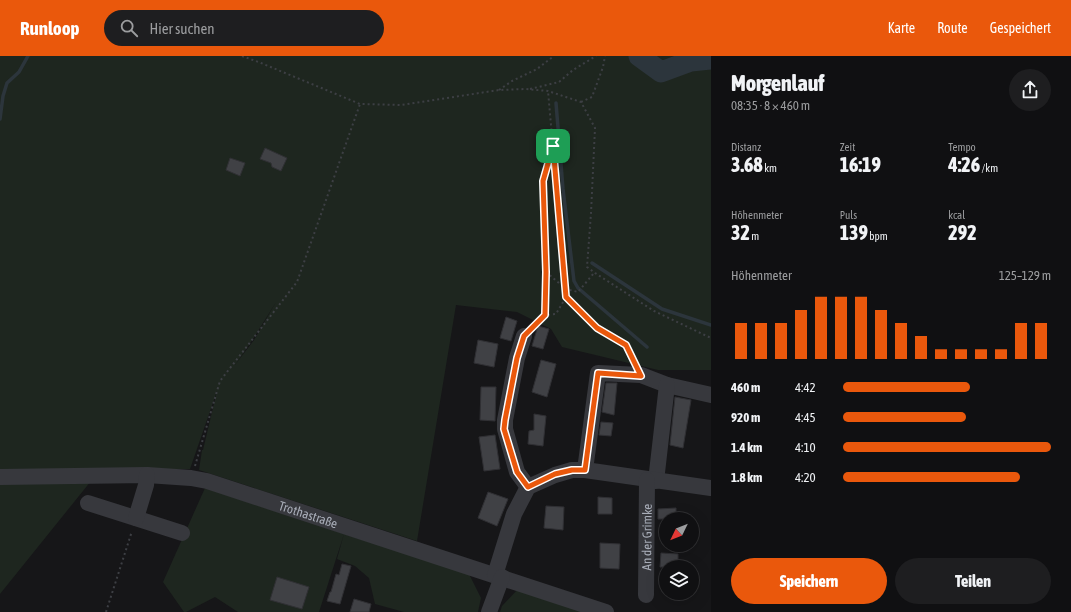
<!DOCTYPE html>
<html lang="de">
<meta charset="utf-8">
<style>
:root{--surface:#101012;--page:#1e1e20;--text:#f1f3f6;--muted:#9c9d9f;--line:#303032;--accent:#ea580c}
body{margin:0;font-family:"Asap Condensed",sans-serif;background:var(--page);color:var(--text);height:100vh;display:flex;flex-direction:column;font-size:15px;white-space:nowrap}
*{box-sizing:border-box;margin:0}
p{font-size:13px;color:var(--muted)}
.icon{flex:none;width:22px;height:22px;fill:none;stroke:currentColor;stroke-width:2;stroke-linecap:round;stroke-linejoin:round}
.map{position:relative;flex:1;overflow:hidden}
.sheet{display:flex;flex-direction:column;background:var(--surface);width:360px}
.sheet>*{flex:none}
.needle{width:26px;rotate:227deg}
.controls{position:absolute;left:659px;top:456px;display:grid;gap:8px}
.controls a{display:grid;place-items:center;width:40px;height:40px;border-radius:50%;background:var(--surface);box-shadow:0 4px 16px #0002,0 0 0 1px var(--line);font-size:20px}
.pin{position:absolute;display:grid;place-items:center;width:34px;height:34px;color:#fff;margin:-17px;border-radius:8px;box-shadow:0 2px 6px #0006}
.round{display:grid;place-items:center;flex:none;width:42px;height:42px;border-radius:21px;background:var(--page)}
.head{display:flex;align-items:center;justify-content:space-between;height:68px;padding:0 20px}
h1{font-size:22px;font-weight:800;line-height:30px}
.metrics{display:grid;grid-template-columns:repeat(3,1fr);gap:6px;height:68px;padding:4px 20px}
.metrics div{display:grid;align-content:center}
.metrics b{font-size:20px;font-weight:800}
.metrics small{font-size:11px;font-weight:400}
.metrics p{font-size:11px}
.chart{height:112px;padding:8px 20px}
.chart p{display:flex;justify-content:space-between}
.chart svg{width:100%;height:72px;margin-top:4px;stroke:var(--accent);stroke-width:6}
.cta{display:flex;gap:8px;margin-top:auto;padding:8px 20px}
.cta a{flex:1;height:46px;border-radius:24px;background:var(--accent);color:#fff;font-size:16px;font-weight:800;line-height:46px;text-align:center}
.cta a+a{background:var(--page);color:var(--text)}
ul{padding:0 20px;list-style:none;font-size:13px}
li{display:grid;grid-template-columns:64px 48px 1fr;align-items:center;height:30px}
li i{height:10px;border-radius:5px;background:var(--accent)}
header{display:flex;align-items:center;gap:24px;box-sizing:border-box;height:56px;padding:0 20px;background:var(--accent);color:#fff}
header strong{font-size:19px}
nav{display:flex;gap:22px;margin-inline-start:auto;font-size:14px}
.search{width:280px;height:36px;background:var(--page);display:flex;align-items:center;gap:10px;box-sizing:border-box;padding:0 14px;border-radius:22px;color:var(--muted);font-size:15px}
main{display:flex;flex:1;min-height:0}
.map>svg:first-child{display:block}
.green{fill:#1e261f;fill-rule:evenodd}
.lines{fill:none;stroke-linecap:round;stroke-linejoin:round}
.stream{stroke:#2c353c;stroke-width:3.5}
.river{stroke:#2c353c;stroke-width:21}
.building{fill:#404145;stroke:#303034}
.path{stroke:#3d3f44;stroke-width:2;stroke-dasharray:2 3;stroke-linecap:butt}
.minor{stroke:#37383d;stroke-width:16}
.route-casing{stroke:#fff;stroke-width:8}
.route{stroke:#ea580c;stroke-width:5}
.labels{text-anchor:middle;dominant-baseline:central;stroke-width:3;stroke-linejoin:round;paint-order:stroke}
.street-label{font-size:13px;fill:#a8adb8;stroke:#111113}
</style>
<header>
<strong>Runloop</strong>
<div class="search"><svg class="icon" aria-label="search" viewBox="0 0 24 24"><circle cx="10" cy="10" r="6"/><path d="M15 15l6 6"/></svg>Hier suchen</div>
<nav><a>Karte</a><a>Route</a><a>Gespeichert</a></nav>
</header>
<main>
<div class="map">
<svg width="711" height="556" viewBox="0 0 711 556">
<rect width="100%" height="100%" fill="#161618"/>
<!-- green -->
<path class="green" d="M0,0H711V314H658L562,291L551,273L517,256L456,249L417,485L199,414L202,394H203L217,335L190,413L0,414ZM276,246L254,284L235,309L253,283Z
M91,425L0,538V426Z
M205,432L344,478L319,556H238L215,541L186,556H184L163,526Z
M344,478L469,518L481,542L478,556H404L375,548L369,522L355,510L337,503Z
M518,533L587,556H500L502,550Z"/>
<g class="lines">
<!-- stream -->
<path class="stream" d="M556,47L563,133L574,225L578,232L647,291
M0,63L3,40L7,27L19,16L28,0
M592,207L662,253L711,269"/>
<!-- river -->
<path class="river" d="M639,0L661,16L691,5L711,3"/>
</g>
<!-- building -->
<path class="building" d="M265,92L287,102L281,115L272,111L271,107L260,103Z
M230,102L245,107L240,120L226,114Z
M506,261L517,265L511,285L500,282Z
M538,270L549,273L543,293L532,290Z
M478,284L498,288L494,311L474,307Z
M541,304L556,308L547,341L532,336Z
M606,327H617L614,359L602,356Z
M481,331H496L495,365L480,364Z
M675,341L691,344L683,392L670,389Z
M534,358L546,360L543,390L528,388L529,375L534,374Z
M601,366L613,367L611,380L599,379Z
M495,379L500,413L484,415L479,381Z
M488,436L508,443L497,470L478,462Z
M598,441L612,442V458H598Z
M546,450L564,451L563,474L544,472Z
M676,452V463H658V453Z
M600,487L620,488L619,513L600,512Z
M661,497L678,498V511H660Z
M342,508L351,510L340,548L327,545L330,536H331L336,518L339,519Z
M277,521L309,531L302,553L270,544Z
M354,543L371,548L369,556H350Z"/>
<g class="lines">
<!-- path -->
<path class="path" d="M242,0L261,7L360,48L401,49L499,34L526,33L548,35L581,46L595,72L591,157L587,211L595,217L654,255L711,282
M530,33L559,26L573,14L596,0
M499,34L512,25L537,13L554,0
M581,46L592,41L603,11L605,0
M546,216L566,233L578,236L594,217
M566,241L597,272L626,289L634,305
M545,259L546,216L543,125L552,91
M533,271L545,259L556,258L566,241L548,35
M195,410L220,325L297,226L360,48
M106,556L132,475"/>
<!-- minor -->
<g class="minor">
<path d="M524,280L517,302L505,364V373L517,416L528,431"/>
<path d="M585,414L598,317L641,319L667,329L711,339"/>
<path id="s1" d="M0,421L147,419L191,422L207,425L606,556"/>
<path d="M656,425L667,329"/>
<path d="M88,447L182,477"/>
<path d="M136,462L146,429L147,419"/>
<path d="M495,519L514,458L528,431L555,419L572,414H585L711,432"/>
<path id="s2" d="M646,539L647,424"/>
<path d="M489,556L502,521"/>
</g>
</g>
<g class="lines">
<!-- route casing -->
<g class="route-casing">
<path id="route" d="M553,90L566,241L597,272L626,289L641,320L598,317L585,414H572L555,418L528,431L517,416L504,373L505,364L517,302L524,280L545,259L546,216L543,125Z"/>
</g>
<!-- route -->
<use href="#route" class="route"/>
</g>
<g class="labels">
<!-- street labels -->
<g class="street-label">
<text stroke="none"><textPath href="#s1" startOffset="314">Trothastraße</textPath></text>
<text stroke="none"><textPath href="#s2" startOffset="58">An der Grimke</textPath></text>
</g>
</g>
</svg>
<div class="controls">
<a><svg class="needle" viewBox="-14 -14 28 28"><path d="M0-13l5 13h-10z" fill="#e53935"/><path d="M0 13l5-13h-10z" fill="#9c9d9f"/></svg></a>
<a><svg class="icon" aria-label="layers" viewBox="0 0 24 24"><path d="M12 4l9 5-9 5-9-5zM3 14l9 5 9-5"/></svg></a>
</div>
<div class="pin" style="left:553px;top:90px;background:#1e9e55"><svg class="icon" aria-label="arrive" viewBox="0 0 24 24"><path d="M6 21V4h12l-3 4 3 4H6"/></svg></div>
</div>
<section class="sheet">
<div class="head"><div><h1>Morgenlauf</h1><p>08:35 · 8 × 460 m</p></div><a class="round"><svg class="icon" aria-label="share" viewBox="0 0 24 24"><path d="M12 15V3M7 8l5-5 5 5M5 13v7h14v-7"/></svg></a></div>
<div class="metrics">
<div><p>Distanz</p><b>3.68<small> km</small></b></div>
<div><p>Zeit</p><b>16:19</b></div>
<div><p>Tempo</p><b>4:26<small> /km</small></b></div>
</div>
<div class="metrics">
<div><p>Höhenmeter</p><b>32<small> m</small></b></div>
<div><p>Puls</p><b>139<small> bpm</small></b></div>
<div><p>kcal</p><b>292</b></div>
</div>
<div class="chart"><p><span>Höhenmeter</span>125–129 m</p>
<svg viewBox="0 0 160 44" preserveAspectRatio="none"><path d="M5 44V22M15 44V22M25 44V22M35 44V14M45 44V6M55 44V6M65 44V6M75 44V14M85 44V22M95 44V30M105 44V38M115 44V38M125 44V38M135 44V38M145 44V22M155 44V22"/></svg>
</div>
<ul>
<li><b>460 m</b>4:42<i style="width:61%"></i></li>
<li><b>920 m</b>4:45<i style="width:59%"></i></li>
<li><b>1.4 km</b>4:10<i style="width:100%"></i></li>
<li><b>1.8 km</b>4:20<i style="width:85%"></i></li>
</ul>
<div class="cta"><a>Speichern</a><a>Teilen</a></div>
</section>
</main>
